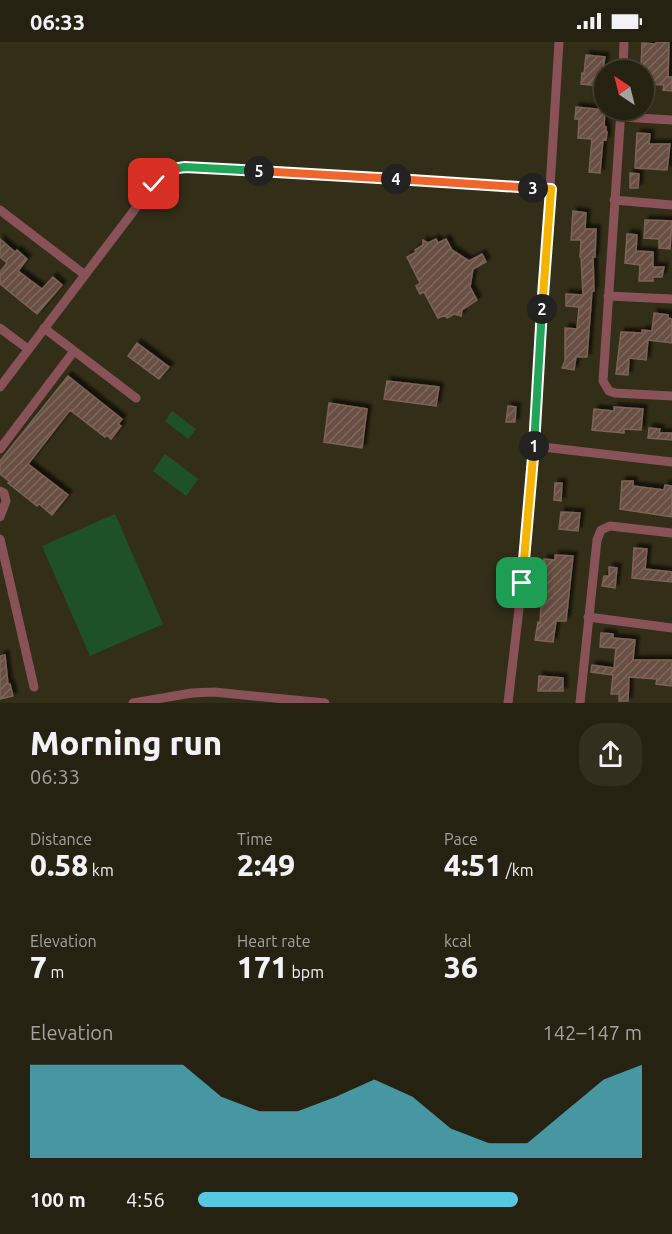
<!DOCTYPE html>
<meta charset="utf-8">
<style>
:root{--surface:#262211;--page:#322f1f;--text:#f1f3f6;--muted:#a4a49f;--line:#423f31;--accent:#56c9e1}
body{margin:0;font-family:Ubuntu,sans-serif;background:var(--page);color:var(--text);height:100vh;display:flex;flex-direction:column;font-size:22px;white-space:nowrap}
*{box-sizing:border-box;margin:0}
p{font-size:20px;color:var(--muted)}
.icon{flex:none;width:33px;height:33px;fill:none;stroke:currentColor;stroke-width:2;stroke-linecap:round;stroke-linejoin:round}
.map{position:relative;height:661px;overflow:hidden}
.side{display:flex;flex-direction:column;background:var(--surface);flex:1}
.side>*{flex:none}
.needle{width:39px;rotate:325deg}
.tools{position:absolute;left:594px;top:18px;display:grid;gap:12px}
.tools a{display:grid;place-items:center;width:60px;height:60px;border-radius:50%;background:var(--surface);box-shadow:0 2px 4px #0004,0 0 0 2px var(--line);font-size:30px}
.pin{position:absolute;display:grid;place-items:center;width:51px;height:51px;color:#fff;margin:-26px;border-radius:12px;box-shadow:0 3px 9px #0006}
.km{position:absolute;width:30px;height:30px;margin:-15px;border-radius:50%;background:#222;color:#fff;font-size:16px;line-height:30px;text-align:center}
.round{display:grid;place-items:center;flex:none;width:63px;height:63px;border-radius:24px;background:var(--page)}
.overview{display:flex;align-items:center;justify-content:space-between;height:102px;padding:0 30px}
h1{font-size:33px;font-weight:800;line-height:45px}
.stats{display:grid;grid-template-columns:repeat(3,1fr);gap:9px;height:102px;padding:6px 30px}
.stats div{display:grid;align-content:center}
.stats b{font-size:30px;font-weight:800}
.stats small{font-size:16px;font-weight:400}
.stats p{font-size:16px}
.chart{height:168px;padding:12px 30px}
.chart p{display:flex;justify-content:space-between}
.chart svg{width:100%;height:108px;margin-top:6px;fill:var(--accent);opacity:.7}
ul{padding:0 30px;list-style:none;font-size:20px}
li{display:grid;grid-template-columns:96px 72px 1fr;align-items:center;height:45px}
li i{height:15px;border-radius:8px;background:var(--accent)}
.status{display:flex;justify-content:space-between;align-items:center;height:42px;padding:0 30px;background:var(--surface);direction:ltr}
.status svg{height:16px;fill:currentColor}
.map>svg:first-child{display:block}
.green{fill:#1f5128}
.building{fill:url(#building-hatch);stroke:#7c6356;stroke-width:1.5;filter:url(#shadow)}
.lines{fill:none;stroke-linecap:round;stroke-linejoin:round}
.minor{stroke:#895258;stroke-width:9}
.split-1-casing{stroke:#fff;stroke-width:12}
.split-2-casing{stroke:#fff;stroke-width:12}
.split-3-casing{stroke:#fff;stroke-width:12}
.split-4-casing{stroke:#fff;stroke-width:12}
.split-5-casing{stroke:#fff;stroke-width:12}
.split-6-casing{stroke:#fff;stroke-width:12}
.split-1{stroke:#f5b400;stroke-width:8}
.split-2{stroke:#22a559;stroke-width:8}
.split-3{stroke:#f5b400;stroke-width:8}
.split-4{stroke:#f0652b;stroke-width:8}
.split-5{stroke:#f0652b;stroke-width:8}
.split-6{stroke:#22a559;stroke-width:8}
</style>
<div class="status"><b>06:33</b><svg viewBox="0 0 49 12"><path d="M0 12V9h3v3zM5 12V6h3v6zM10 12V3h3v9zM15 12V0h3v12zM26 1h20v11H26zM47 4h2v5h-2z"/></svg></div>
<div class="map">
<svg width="672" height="661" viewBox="0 0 672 661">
<defs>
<pattern id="building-hatch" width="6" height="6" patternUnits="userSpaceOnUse" patternTransform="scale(1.5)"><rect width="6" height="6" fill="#675043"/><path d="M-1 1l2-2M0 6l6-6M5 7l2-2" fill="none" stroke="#7c685d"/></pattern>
<filter id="shadow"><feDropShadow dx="4" dy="-4" stdDeviation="1.5" flood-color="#0009"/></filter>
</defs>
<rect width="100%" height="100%" fill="#332e17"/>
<!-- green -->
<path class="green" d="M172,369L196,387L188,397L165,379Z
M165,412L198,437L186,454L153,429Z
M115,472L163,582L90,614L42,504Z"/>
<!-- building -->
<path class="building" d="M656,0H669L668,35H672V49L663,48L664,43L644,42V28H641L642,1L656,2Z
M586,13L605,15L600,44L581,42L582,31L584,32Z
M576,65L605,68L604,84L606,85V90H607L606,98L603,97L600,131L589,130L592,97L578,96L579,77H575Z
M637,91L650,92L649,102H670L667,128L635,126Z
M630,131L639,132L638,146H630Z
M573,169L586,171L585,187H596L595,215H593L594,249H592L587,315H576L574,328L562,326L565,319V286L577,287L579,265L566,264V252L583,253L581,215H580L581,198H571Z
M645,178L672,179L670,207L659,206V197L644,196Z
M627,192L637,193L636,209L653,210V225H664L662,235H653V239H639L640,223L625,221Z
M0,197L15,210L17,208L27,217L18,229L42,247L53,235L62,243L37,272L0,242V230L7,221L0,215Z
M436,197L438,201L446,197L452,208L469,219L482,212L486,220L473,227L470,245L477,258L462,268L461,274L454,272L447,276L446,273L438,276L424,250L420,252L416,244L420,241L407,215L416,210L415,208L423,203V198L428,201Z
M654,271L668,273V276L672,277V301L648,298L646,318L629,316L628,333L616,332L621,290L642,291V288L652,289Z
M137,301L169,325L159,337L128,314Z
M68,334L122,377L118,382L121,384L111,397L107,393L105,395L70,368L28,422L68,453L52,473L39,462L37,464L8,441L10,440L0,432V419Z
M387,339L439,345L436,364L384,357Z
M329,361L367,367L362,406L324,400Z
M508,364L516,365L515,380H506Z
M614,365L643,367L641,388L624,387V391L592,388L594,367L614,369Z
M649,386L660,387L659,391H672V398L648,396Z
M622,439H633V444L664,448L665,443L672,444V475L620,467Z
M555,441H562L561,459L554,458Z
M561,470L580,471L578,489L559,487Z
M634,506L647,507L645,527L672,530V540L632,536Z
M555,513L573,514L566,579H556L553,600L535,598L538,580L540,581L544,517L555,518Z
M609,525L617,526L615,546L602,544L604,534H609Z
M601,591L613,592V596L635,598L633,618H672L671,644L656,642L657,637L629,635L628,659H619V652H611L613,633L591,630L592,623L614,626L616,606L600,605Z
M5,613L8,642H10L13,654L0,657V614Z
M539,634L563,636V649H538Z"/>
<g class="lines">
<!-- minor -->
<path class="minor" d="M623,28L624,0
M621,68L603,339L609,349L615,351L672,354
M621,75L672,78
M614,158L672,163
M0,168L85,233
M608,254L672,257
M0,286L28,307
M44,286L136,356
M0,345L154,142L172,127L185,125L551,147
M534,404L672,420
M0,407L74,309
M0,449L4,451L6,459L0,475
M0,497L34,645
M588,575L672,586
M133,661L192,651L214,650L325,661
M508,661L522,541L534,404L559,0
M580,661L597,498L601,488L610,484L672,491"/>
</g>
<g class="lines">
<!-- split-1 casing -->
<g class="split-1-casing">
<path id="split-1" d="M522,541L534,404"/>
</g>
<!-- split-2 casing -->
<g class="split-2-casing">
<path id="split-2" d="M534,404L542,267"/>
</g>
<!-- split-3 casing -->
<g class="split-3-casing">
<path id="split-3" d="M533,146L551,147L542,267"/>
</g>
<!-- split-4 casing -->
<g class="split-4-casing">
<path id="split-4" d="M396,137L533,146"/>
</g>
<!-- split-5 casing -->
<g class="split-5-casing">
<path id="split-5" d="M259,129L396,137"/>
</g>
<!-- split-6 casing -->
<g class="split-6-casing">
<path id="split-6" d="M154,142L172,127L185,125L259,129"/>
</g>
<!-- split-1 -->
<use href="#split-1" class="split-1"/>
<!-- split-2 -->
<use href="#split-2" class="split-2"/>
<!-- split-3 -->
<use href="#split-3" class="split-3"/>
<!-- split-4 -->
<use href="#split-4" class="split-4"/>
<!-- split-5 -->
<use href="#split-5" class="split-5"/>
<!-- split-6 -->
<use href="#split-6" class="split-6"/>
</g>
</svg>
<div class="tools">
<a><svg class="needle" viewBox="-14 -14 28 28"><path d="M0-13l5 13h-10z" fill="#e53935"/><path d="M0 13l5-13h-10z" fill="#a4a49f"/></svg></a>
</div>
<div class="pin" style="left:522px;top:541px;background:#1e9e55"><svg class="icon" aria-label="arrive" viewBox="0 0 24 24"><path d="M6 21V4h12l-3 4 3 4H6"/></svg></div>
<div class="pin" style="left:154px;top:142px;background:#d93025"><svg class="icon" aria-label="check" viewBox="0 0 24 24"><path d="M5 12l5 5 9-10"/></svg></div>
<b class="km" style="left:534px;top:404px">1</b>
<b class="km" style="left:542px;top:267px">2</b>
<b class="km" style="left:533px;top:146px">3</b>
<b class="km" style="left:396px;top:137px">4</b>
<b class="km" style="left:259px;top:129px">5</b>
</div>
<section class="side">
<div class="overview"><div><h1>Morning run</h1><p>06:33</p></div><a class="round"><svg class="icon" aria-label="share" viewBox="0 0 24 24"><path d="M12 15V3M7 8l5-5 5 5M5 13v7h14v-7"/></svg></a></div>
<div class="stats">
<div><p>Distance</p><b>0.58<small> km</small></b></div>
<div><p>Time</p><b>2:49</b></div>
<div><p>Pace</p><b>4:51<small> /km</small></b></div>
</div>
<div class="stats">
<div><p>Elevation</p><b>7<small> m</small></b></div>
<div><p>Heart rate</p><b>171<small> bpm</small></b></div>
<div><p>kcal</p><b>36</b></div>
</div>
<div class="chart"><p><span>Elevation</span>142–147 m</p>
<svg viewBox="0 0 160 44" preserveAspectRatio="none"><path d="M0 44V6L10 6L20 6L30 6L40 6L50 19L60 25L70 25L80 19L90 12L100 19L110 32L120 38L130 38L140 25L150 12L160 6V44z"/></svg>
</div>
<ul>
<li><b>100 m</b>4:56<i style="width:72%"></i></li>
</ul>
</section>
